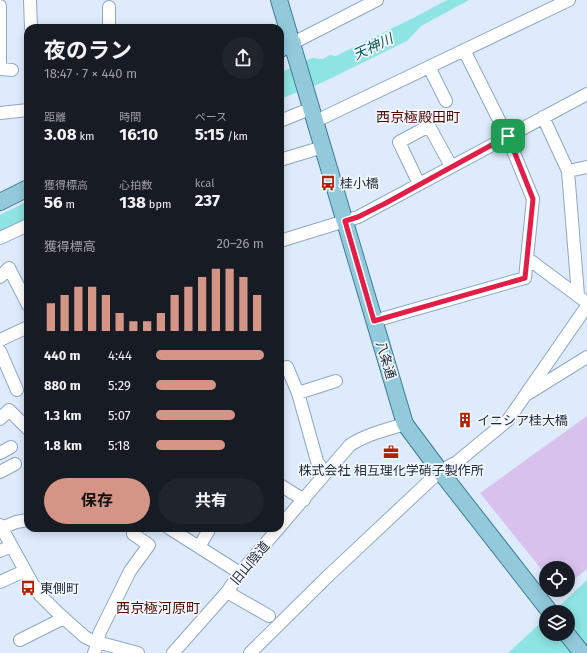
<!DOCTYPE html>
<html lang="ja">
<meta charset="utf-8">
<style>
:root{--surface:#171b24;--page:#20242c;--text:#f1f3f6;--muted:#9ea1a6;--accent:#d49587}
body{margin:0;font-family:"Fira Sans","Noto Sans JP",sans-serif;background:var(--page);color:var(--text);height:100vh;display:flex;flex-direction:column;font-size:15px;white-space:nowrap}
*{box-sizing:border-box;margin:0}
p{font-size:13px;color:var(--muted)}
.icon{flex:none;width:22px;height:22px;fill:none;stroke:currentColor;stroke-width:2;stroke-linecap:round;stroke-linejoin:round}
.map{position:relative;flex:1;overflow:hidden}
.sheet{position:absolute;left:24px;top:24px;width:260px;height:508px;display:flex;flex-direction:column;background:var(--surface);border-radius:12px;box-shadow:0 2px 10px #0003}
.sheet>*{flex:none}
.fabs{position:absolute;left:539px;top:561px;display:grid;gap:8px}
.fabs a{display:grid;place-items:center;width:36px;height:36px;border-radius:50%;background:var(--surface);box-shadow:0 2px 10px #0003;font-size:20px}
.pin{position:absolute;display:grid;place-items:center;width:34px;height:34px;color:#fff;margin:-17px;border-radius:8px;box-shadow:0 2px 6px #0006}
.round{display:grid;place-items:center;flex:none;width:42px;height:42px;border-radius:21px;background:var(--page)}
.overview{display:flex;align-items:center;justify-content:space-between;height:68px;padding:0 20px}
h1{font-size:22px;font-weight:700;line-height:30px}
.stats{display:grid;grid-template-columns:repeat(3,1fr);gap:6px;height:68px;padding:4px 20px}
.stats div{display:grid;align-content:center}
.stats b{font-size:17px;font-weight:700}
.stats small{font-size:11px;font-weight:400}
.stats p{font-size:11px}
.chart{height:112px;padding:8px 20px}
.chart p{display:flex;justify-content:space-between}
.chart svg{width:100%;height:72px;margin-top:4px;stroke:var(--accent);stroke-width:6}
.cta{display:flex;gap:8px;margin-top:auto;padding:8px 20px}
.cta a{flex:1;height:46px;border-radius:24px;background:var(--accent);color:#111;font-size:16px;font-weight:700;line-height:46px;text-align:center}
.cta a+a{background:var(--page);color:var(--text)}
ul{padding:0 20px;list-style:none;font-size:13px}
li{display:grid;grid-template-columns:64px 48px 1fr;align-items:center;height:30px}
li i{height:10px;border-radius:5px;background:var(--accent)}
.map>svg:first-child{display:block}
.green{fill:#d9c1ee}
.water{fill:#8de4e3}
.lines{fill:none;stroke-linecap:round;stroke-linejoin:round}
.minor-casing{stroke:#90a7c1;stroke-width:14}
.major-casing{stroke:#3d7c94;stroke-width:18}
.minor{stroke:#fff;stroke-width:12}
.major{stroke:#92cadc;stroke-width:16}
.route-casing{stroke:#fff;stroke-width:8}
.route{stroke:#e11d48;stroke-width:5}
.labels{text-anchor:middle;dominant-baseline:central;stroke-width:3.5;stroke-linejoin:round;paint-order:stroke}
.poi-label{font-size:13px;fill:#242e38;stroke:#f2f7fd;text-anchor:start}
.street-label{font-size:13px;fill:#242e38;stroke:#f2f7fd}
.water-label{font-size:14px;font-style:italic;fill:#0b5959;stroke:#f2f7fd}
.neighbourhood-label{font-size:14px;fill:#4f0d01;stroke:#f2f7fd}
</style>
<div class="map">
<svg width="587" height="653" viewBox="0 0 587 653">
<rect width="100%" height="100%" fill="#ddebfc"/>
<!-- green -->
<path class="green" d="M587,416V569L568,584V568H546V575L480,493Z"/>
<!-- water -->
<path class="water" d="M447,0H469L421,26L407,41L321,83L280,99V73L312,58L323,59L330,55L336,56L417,16Z
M28,201V219L0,233V215Z
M587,580V653H508L546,618V634H568V612H553Z"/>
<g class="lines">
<!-- minor casing -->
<g class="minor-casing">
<path id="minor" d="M30,0L31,28
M0,6V69
M109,28V7
M293,43L377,0
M429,67L446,101
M0,69L12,70
M0,113L28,110
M543,117L568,171L578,295
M280,121L312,108
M316,121L569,0
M280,160L323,147
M568,171L587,167
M419,184L399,142L429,126L451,166
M0,238L28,225
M280,241L358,217L587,94
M527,258L582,299
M0,277L9,268L28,305
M374,321L525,278L533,199L507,136L464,50
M0,340L28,327
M0,351L17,390
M280,369L287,367L298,393L317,461L325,474
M298,393L336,381
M529,393L587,357
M0,419L9,410L28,429
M0,453L11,447
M0,472L15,464
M280,485L304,500
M0,525L32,583L40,595L58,613L85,637L93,641L138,653
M2,528L16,522L28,520
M169,528L240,573
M199,547L210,528
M0,551L11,546
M0,582L24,571
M227,592L269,616
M20,640L64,618
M94,653L98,643L99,634L130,571L149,545L133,534
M173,653L227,592L240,573L350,445C367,434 386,430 405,424
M250,653L327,577L440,471L457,462L508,420L587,306"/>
</g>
<!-- major casing -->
<g class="major-casing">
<path id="major" d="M279,0L405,424L440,471L550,612
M280,49L293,43
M0,202L28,188
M567,634L582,653"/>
</g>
<!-- minor -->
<use href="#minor" class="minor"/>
<!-- major -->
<use href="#major" class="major"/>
</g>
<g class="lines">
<!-- route casing -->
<g class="route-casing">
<path id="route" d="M508,136L533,199L525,278L374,321L345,221L358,217L386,203Z"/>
</g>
<!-- route -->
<use href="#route" class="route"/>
</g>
<!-- icons -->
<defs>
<g id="bus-bare" transform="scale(1.2)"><path d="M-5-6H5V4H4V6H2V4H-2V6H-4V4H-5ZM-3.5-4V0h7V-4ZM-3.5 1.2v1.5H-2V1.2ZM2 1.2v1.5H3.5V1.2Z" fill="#b02300" stroke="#f2f7fd" stroke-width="2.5" paint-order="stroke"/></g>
<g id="building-bare" transform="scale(1.2)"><path d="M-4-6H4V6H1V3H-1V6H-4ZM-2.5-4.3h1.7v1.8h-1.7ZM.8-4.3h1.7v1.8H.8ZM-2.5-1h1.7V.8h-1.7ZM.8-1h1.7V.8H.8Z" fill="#b02300" stroke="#f2f7fd" stroke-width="2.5" paint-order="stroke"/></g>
<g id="office-bare" transform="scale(1.2)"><path d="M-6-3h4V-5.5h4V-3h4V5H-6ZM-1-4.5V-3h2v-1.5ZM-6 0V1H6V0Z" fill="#b02300" stroke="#f2f7fd" stroke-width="2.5" paint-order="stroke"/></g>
</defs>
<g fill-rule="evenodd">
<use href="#bus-bare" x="328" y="183"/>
<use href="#building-bare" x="465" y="420"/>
<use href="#office-bare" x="391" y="452"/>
<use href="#bus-bare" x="28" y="588"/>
</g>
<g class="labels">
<!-- poi labels -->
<g class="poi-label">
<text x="340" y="183">桂小橋</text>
<text x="477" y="420">イニシア桂大橋</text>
<text x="391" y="470" text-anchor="middle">株式会社 相互理化学硝子製作所</text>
<text x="40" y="588">東側町</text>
</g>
<!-- street labels -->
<g class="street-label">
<text transform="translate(386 360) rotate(73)">八条通</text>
<text transform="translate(250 563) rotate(-50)">旧山陰道</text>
</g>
<!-- water labels -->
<g class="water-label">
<text transform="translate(373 47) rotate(-25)">天神川</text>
</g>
<!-- neighbourhood labels -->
<g class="neighbourhood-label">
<text x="418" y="117">西京極殿田町</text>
<text x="158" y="608">西京極河原町</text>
</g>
</g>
</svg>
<div class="fabs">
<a><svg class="icon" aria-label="locate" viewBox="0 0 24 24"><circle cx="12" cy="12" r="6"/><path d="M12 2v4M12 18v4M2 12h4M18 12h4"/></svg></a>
<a><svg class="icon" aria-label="layers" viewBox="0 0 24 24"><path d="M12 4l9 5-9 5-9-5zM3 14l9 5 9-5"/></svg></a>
</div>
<div class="pin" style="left:508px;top:136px;background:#1e9e55"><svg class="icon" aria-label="arrive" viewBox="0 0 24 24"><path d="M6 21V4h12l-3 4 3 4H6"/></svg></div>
<section class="sheet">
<div class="overview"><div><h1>夜のラン</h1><p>18:47 · 7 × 440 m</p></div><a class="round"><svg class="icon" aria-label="share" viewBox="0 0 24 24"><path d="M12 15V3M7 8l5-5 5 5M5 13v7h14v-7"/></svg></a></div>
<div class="stats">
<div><p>距離</p><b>3.08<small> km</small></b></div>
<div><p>時間</p><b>16:10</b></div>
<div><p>ペース</p><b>5:15<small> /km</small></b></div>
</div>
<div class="stats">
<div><p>獲得標高</p><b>56<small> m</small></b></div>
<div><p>心拍数</p><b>138<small> bpm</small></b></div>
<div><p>kcal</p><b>237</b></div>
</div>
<div class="chart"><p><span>獲得標高</span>20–26 m</p>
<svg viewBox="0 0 160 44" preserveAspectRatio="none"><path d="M5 44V27M15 44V22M25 44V17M35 44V17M45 44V22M55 44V33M65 44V38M75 44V38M85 44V33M95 44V22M105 44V17M115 44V11M125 44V6M135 44V6M145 44V11M155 44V22"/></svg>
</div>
<ul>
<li><b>440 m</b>4:44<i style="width:100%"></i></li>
<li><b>880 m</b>5:29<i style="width:56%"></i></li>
<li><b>1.3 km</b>5:07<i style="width:73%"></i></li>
<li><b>1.8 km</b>5:18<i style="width:64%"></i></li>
</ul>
<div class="cta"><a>保存</a><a>共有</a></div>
</section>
</div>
